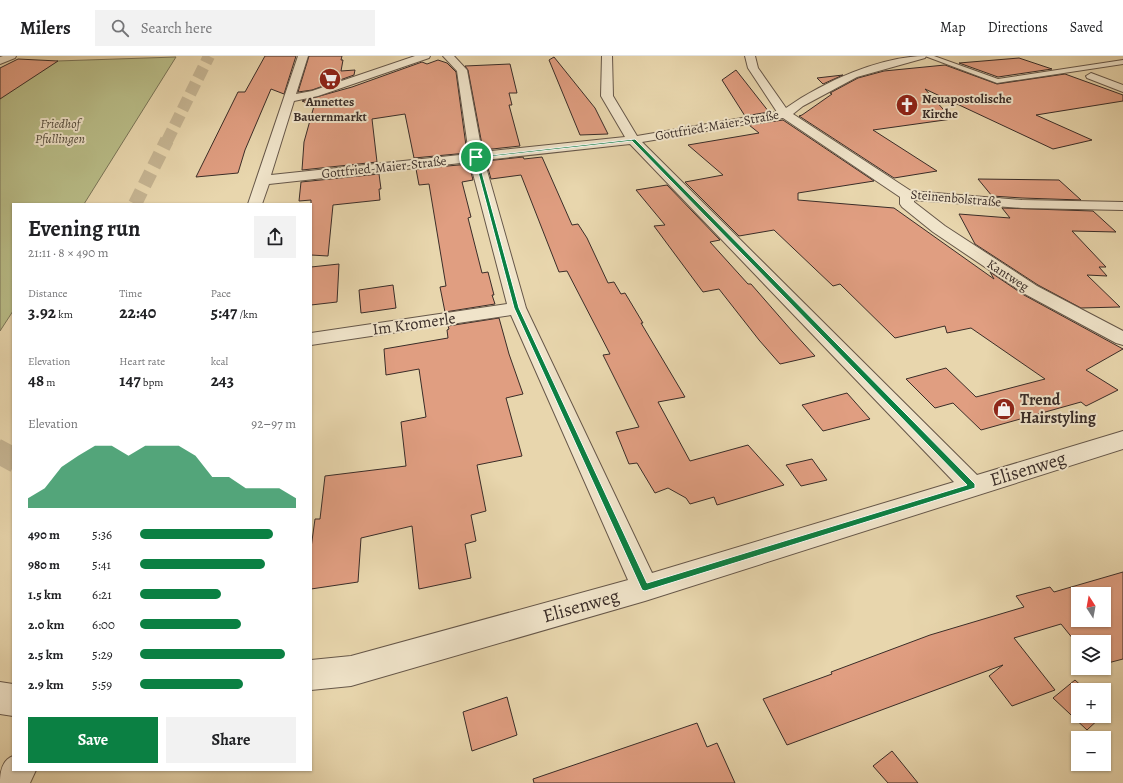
<!DOCTYPE html>
<meta charset="utf-8">
<style>
:root{--surface:#fff;--page:#f2f2f2;--text:#202124;--muted:#757577;--line:#e0e0e0;--accent:#0b8043}
body{margin:0;font-family:Alegreya,serif;background:var(--page);color:var(--text);height:100vh;display:flex;flex-direction:column;font-size:15px;white-space:nowrap}
*{box-sizing:border-box;margin:0}
p{font-size:13px;color:var(--muted)}
.icon{flex:none;width:22px;height:22px;fill:none;stroke:currentColor;stroke-width:2;stroke-linecap:round;stroke-linejoin:round}
.map{position:relative;flex:1;overflow:hidden}
.drawer{position:absolute;left:12px;top:147px;width:300px;height:568px;display:flex;flex-direction:column;background:var(--surface);border-radius:0px;box-shadow:0 1px 3px #0004}
.drawer>*{flex:none}
.needle{width:26px;rotate:349deg}
.fabs{position:absolute;left:1071px;top:531px;display:grid;gap:8px}
.fabs a{display:grid;place-items:center;width:40px;height:40px;border-radius:0px;background:var(--surface);box-shadow:0 1px 3px #0004;font-size:20px}
.pin{position:absolute;display:grid;place-items:center;width:34px;height:34px;color:#fff;margin:-17px;border:2px solid #fff;border-radius:50%;box-shadow:0 1px 4px #0007}
.round{display:grid;place-items:center;flex:none;width:42px;height:42px;border-radius:0px;background:var(--page)}
.summary{display:flex;align-items:center;justify-content:space-between;height:68px;padding:0 16px}
h1{font-size:22px;font-weight:700;line-height:30px}
.metrics{display:grid;grid-template-columns:repeat(3,1fr);gap:6px;height:68px;padding:4px 16px}
.metrics div{display:grid;align-content:center}
.metrics b{font-size:17px;font-weight:700}
.metrics small{font-size:11px;font-weight:400}
.metrics p{font-size:11px}
.chart{height:112px;padding:8px 16px}
.chart p{display:flex;justify-content:space-between}
.chart svg{width:100%;height:72px;margin-top:4px;fill:var(--accent);opacity:.7}
.primary-button{display:flex;gap:8px;margin-top:auto;padding:8px 16px}
.primary-button a{flex:1;height:46px;border-radius:0px;background:var(--accent);color:#fff;font-size:16px;font-weight:700;line-height:46px;text-align:center}
.primary-button a+a{background:var(--page);color:var(--text)}
ul{padding:0 16px;list-style:none;font-size:13px}
li{display:grid;grid-template-columns:64px 48px 1fr;align-items:center;height:30px}
li i{height:10px;border-radius:5px;background:var(--accent)}
header{display:flex;align-items:center;gap:24px;box-sizing:border-box;height:56px;padding:0 20px;background:var(--surface);border-bottom:1px solid var(--line)}
header strong{font-size:19px}
nav{display:flex;gap:22px;margin-inline-start:auto;font-size:14px}
.search{width:280px;height:36px;background:var(--page);display:flex;align-items:center;gap:10px;box-sizing:border-box;padding:0 14px;border-radius:0px;color:var(--muted);font-size:15px}
.map>svg:first-child{display:block}
.green{fill:#b9bd88;stroke:#7a7558}
.building{fill:#e09e81;stroke:#3a2d28;fill-rule:evenodd}
.lines{fill:none;stroke-linecap:round;stroke-linejoin:round}
.primary-tunnel-far2{stroke:#c5b492;stroke-width:12;stroke-dasharray:12 5.5;stroke-linecap:butt}
.primary-tunnel-far1{stroke:#c5b492;stroke-width:14;stroke-dasharray:14 7;stroke-linecap:butt}
.primary-tunnel{stroke:#c5b492;stroke-width:24;stroke-dasharray:24 12;stroke-linecap:butt}
.service-casing{stroke:#665749;stroke-width:2}
.minor-casing{stroke:#665749;stroke-width:2}
.service{fill:#f0e4ca;fill-rule:evenodd}
.minor{fill:#f0e4ca;fill-rule:evenodd}
.route{fill:#0b8043;stroke:#fff;fill-rule:evenodd}
.labels{text-anchor:middle;dominant-baseline:central;stroke-width:4;stroke-linejoin:round;paint-order:stroke}
.far-poi-label{font-size:13px;font-weight:bold;fill:#3a2d28;stroke:#f0e4ca;text-anchor:start}
.far-park-label{font-size:13px;font-style:italic;fill:#534a3b;stroke:#f0e4ca}
.far-street-label{font-size:13px;fill:#3a2d28;stroke:#f0e4ca}
.street-label{font-size:16px;fill:#3a2d28;stroke:#f0e4ca}
.poi-label{font-size:16px;font-weight:bold;fill:#3a2d28;stroke:#f0e4ca;text-anchor:start}
.near-street-label{font-size:19px;fill:#3a2d28;stroke:#f0e4ca}
</style>
<header>
<strong>Milers</strong>
<div class="search"><svg class="icon" aria-label="search" viewBox="0 0 24 24"><circle cx="10" cy="10" r="6"/><path d="M15 15l6 6"/></svg>Search here</div>
<nav><a>Map</a><a>Directions</a><a>Saved</a></nav>
</header>
<div class="map">
<svg width="1123" height="727" viewBox="0 0 1123 727">
<rect width="100%" height="100%" fill="#e8d6ad"/>
<filter id="stains"><feTurbulence type="fractalNoise" baseFrequency=".005" numOctaves="4"/><feColorMatrix values="0 0 0 0 .2 0 0 0 0 .09 0 0 0 0 .02 0 0 0 .5 -.17"/></filter>
<radialGradient id="worn" r=".72"><stop offset=".6" stop-color="#630" stop-opacity="0"/><stop offset="1" stop-color="#630" stop-opacity=".3"/></radialGradient>
<!-- green -->
<path class="green" d="M176,1L84,148H13V255L0,275V42L57,5Z"/>
<!-- building -->
<path class="building" d="M265,0H296L284,38L271,33L245,94L238,117L196,121L238,36H245Z
M309,0H342L341,4H343L341,15L355,14L354,19L312,34L298,36Z
M554,1L595,52L608,78L580,79L549,4Z
M1019,2L1052,13L998,21L959,7Z
M18,3L58,5L0,43V12Z
M438,4L447,7L456,16L467,97L414,102L405,58L372,63L377,106L302,114L304,86L314,50L302,45L352,31L422,6L427,8Z
M510,8L517,37H509L512,49H509L520,90L483,94L468,14L465,10Z
M945,9L997,28L1065,18L1123,39V45L1036,59L1092,84L1053,93L925,33L952,63L873,74L937,115L894,122L799,60L802,59L832,38L830,37L858,22L884,15Z
M736,14L769,56L745,60L722,24Z
M843,19L823,28L817,22Z
M783,64L874,125L798,137V144L894,152L994,223L990,216L1024,239L1123,293L1086,314L1118,334L1086,350L1081,346L981,374L953,347L935,352L906,323L946,312L976,341L1045,323L971,272L947,277L945,270L895,282L840,228L833,230L774,174L739,180L685,126L723,119L688,89L759,77L749,69Z
M523,101L524,103L542,101L572,169L578,168L587,182L608,227L614,226L621,238L625,237L643,267H641L685,341L658,346L690,405L748,389L784,429L717,449L714,441L690,448L686,442L668,432L655,437L637,407L629,408L616,376L639,371L603,299L610,298L567,215L559,216L521,119L491,123L486,105Z
M469,108L473,124L462,126L471,161L468,162L482,217L488,216L494,239H492L495,248L445,256L440,231L446,230L429,128L419,129L416,113Z
M379,118L381,133H379L380,144L333,149L328,200L311,199V144L299,145L301,126Z
M978,123L1059,124L1081,144L1022,142L992,140Z
M667,129L720,184L710,186L748,228H751L792,275L815,300L780,308L759,284L719,233L703,236L654,170L665,169L636,134Z
M1002,152L1093,155L1116,176L1072,175L1106,211H1099L1107,220L1087,219L1120,251L1081,252L1038,229L975,188L959,158L1010,162Z
M339,208L337,246L311,249V211Z
M393,229L396,252L361,257L359,234Z
M499,262L509,298L523,338L506,342L522,400L477,409L486,455L471,459L476,485L465,488L471,522L419,533L412,470L361,482L358,526L311,533V492L315,463H320L325,420L406,410L401,366L426,361L419,313L386,319L384,293L448,282L447,274L449,273L448,270Z
M847,337L870,363L823,375L802,349Z
M812,403L827,424L801,430L786,409Z
M1123,516V603L1104,608V586H1078V589L1061,568L1014,582L1055,634L1012,650L989,620L1003,609L787,689L763,643L832,618L831,616L930,579L1024,551L1016,540L1050,531L1054,536ZM1078,538H1104V564H1078Z
M1075,624L1086,634H1078V660H1102L1087,674L1053,642Z
M507,641L517,679L472,695L463,656Z
M697,667L707,691L717,687L735,727H534L533,723Z
M892,695L918,727H888L873,710Z"/>
<g class="lines">
<!-- primary-tunnel-far2 -->
<path class="primary-tunnel-far2" d="M167,85L209,0"/>
<!-- primary-tunnel-far1 -->
<path class="primary-tunnel-far1" d="M135,148L167,84"/>
<!-- primary-tunnel -->
<path class="primary-tunnel" d="M0,410L13,386"/>
<!-- service casing -->
<g class="service-casing">
<path id="service" d="M925,0H934L998,23L1123,4V8L997,27Z"/>
</g>
<!-- minor casing -->
<g class="minor-casing">
<path id="minor" d="M3,0H16L15,2L0,8V1Z
M298,0H308L296,38L312,35L415,0H430L429,2L318,40L294,45L271,119L469,98L457,15L443,0H454L467,14L482,96L625,81L601,40L602,0H612L613,40L637,80L777,56L748,12L745,0H755L758,12L786,52C823,26 881,0 926,0L925,2L857,21L803,50L793,58L911,135L1022,144L1123,146V154L1022,152L914,144V146L945,170L1037,230L1123,275V289L1116,287L1025,238L933,176L902,151L900,148V141L783,62L642,86L977,419L1123,375V393L645,545L351,630L311,634V604L351,600L628,524L511,259L311,289V277L507,248L470,106L269,128L262,148H248ZM630,88L954,426L652,517L526,252L484,104Z
M1091,17L1123,29V36L1087,22L1086,20Z
M0,626L13,628V660L0,658Z
M13,700V714H36L30,727H0C0,716 2,704 13,700Z"/>
</g>
<!-- service -->
<use href="#service" class="service"/>
<!-- minor -->
<use href="#minor" class="minor"/>
</g>
<!-- route -->
<path class="route" d="M635,83L975,428V432L645,535L642,534L514,252L474,101ZM632,85L967,429L647,527L519,252L478,102Z"/>
<!-- icons -->
<defs>
<g id="supermarket-disc" transform="scale(1.15)"><circle r="9.5" fill="#8f2418" stroke="#f0e4ca"/><path d="M-6-5.5h2.5l.6 2H6L4.5 2H-2.5L-4.4-4H-6ZM-1.5 3.2a1.3 1.3 0 1 0 .1 0ZM3 3.2a1.3 1.3 0 1 0 .1 0Z" fill="#fff"/></g>
<g id="church-disc" transform="scale(1.15)"><circle r="9.5" fill="#8f2418" stroke="#f0e4ca"/><path d="M-1.2-6h2.4v3.5h3.3v2.4h-3.3V6h-2.4V-.1h-3.3v-2.4h3.3Z" fill="#fff"/></g>
<g id="shop-disc" transform="scale(1.15)"><circle r="9.5" fill="#8f2418" stroke="#f0e4ca"/><path d="M-5-2.5h2.3a2.7 3.5 0 0 1 5.4 0H5L5.5 6h-11ZM-1.5-2.5h3a1.5 2.3 0 0 0-3 0Z" fill="#fff"/></g>
</defs>
<g fill-rule="evenodd">
<use href="#supermarket-disc" x="330" y="23"/>
<use href="#church-disc" x="907" y="49"/>
<use href="#shop-disc" x="1004" y="353"/>
</g>
<g class="labels">
<!-- far-poi labels -->
<g class="far-poi-label">
<text x="922" y="42">Neuapostolische<tspan x="922" dy="15">Kirche</tspan></text>
<text x="330" y="45" text-anchor="middle">Annettes<tspan x="330" dy="15">Bauernmarkt</tspan></text>
</g>
<!-- far-park labels -->
<g class="far-park-label">
<text x="60" y="67">Friedhof<tspan x="60" dy="15">Pfullingen</tspan></text>
</g>
<!-- far-street labels -->
<g class="far-street-label">
<text transform="translate(717 69) rotate(-10)">Gottfried-Maier-Straße</text>
<text transform="translate(384 111) rotate(-6)">Gottfried-Maier-Straße</text>
<text transform="translate(956 142) rotate(5)">Steinenbolstraße</text>
<text transform="translate(1008 219) rotate(33)">Kantweg</text>
</g>
<!-- street labels -->
<g class="street-label">
<text transform="translate(414 268) rotate(-8)">Im Kromerle</text>
</g>
<!-- poi labels -->
<g class="poi-label">
<text x="1020" y="344">Trend<tspan x="1020" dy="18">Hairstyling</tspan></text>
</g>
<!-- near-street labels -->
<g class="near-street-label">
<text transform="translate(1028 413) rotate(-17)">Elisenweg</text>
<text transform="translate(581 550) rotate(-16)">Elisenweg</text>
</g>
</g>
<rect width="100%" height="100%" filter="url(#stains)"/>
<rect width="100%" height="100%" fill="url(#worn)"/>
</svg>
<div class="fabs">
<a><svg class="needle" viewBox="-14 -14 28 28"><path d="M0-13l5 13h-10z" fill="#e53935"/><path d="M0 13l5-13h-10z" fill="#757577"/></svg></a>
<a><svg class="icon" aria-label="layers" viewBox="0 0 24 24"><path d="M12 4l9 5-9 5-9-5zM3 14l9 5 9-5"/></svg></a>
<a>+</a>
<a>−</a>
</div>
<div class="pin" style="left:476px;top:101px;background:#1e9e55"><svg class="icon" aria-label="arrive" viewBox="0 0 24 24"><path d="M6 21V4h12l-3 4 3 4H6"/></svg></div>
<section class="drawer">
<div class="summary"><div><h1>Evening run</h1><p>21:11 · 8 × 490 m</p></div><a class="round"><svg class="icon" aria-label="share" viewBox="0 0 24 24"><path d="M12 15V3M7 8l5-5 5 5M5 13v7h14v-7"/></svg></a></div>
<div class="metrics">
<div><p>Distance</p><b>3.92<small> km</small></b></div>
<div><p>Time</p><b>22:40</b></div>
<div><p>Pace</p><b>5:47<small> /km</small></b></div>
</div>
<div class="metrics">
<div><p>Elevation</p><b>48<small> m</small></b></div>
<div><p>Heart rate</p><b>147<small> bpm</small></b></div>
<div><p>kcal</p><b>243</b></div>
</div>
<div class="chart"><p><span>Elevation</span>92–97 m</p>
<svg viewBox="0 0 160 44" preserveAspectRatio="none"><path d="M0 44V38L10 32L20 19L30 12L40 6L50 6L60 12L70 6L80 6L90 6L100 12L110 25L120 25L130 32L140 32L150 32L160 38V44z"/></svg>
</div>
<ul>
<li><b>490 m</b>5:36<i style="width:85%"></i></li>
<li><b>980 m</b>5:41<i style="width:80%"></i></li>
<li><b>1.5 km</b>6:21<i style="width:52%"></i></li>
<li><b>2.0 km</b>6:00<i style="width:65%"></i></li>
<li><b>2.5 km</b>5:29<i style="width:93%"></i></li>
<li><b>2.9 km</b>5:59<i style="width:66%"></i></li>
</ul>
<div class="primary-button"><a>Save</a><a>Share</a></div>
</section>
</div>
